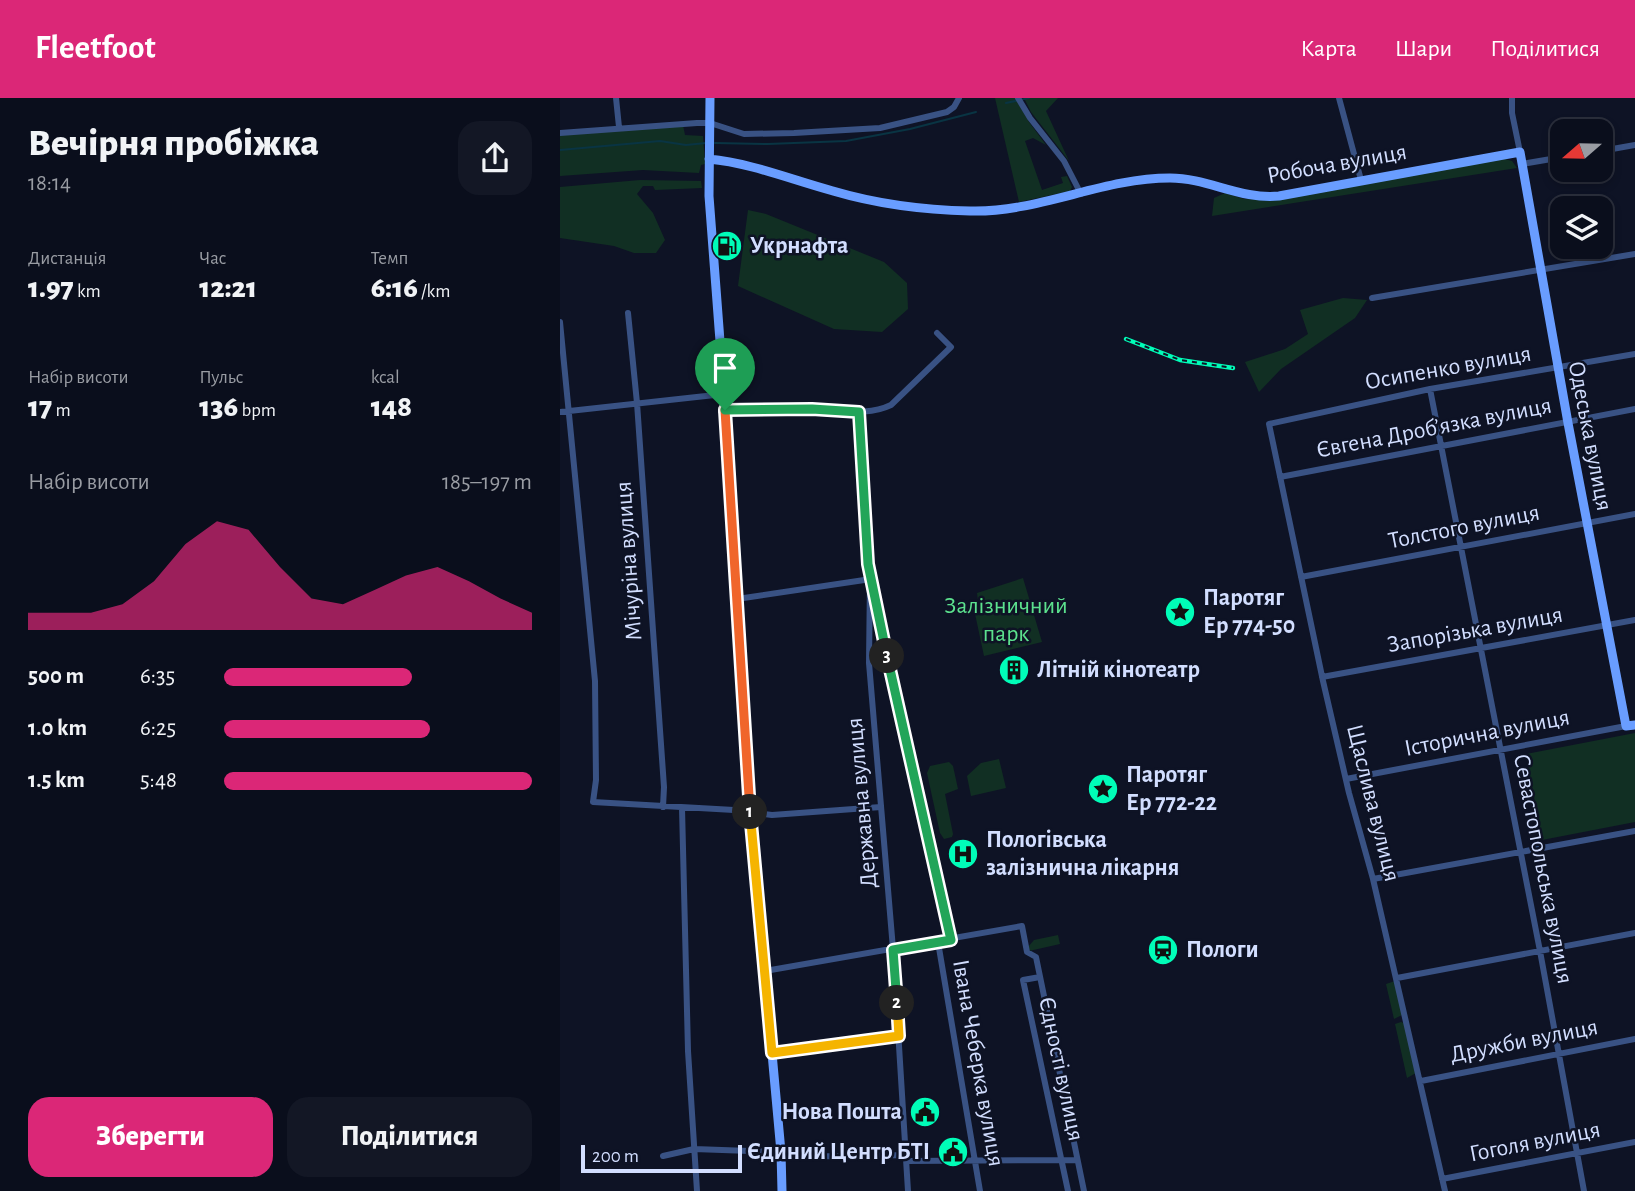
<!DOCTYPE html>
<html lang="uk">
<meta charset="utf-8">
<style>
:root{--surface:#0a0e1c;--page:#131725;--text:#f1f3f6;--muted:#999ca3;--line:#2a2e3b;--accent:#db2777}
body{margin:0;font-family:"Alegreya Sans",sans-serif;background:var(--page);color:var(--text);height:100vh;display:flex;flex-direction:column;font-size:26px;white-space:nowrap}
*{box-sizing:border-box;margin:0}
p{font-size:23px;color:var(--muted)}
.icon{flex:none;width:38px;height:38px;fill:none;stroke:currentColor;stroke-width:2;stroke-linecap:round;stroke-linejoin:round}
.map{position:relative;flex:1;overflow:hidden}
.panel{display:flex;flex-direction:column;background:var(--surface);width:560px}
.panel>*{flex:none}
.needle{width:46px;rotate:250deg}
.buttons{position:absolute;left:990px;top:21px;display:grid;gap:14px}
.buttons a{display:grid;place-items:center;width:63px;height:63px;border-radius:14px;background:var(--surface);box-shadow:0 4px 10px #0003,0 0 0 2px var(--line);font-size:35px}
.scale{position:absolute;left:21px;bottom:18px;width:161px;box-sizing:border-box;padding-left:7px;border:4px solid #d2deff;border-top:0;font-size:19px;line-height:24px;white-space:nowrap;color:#d2deff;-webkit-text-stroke:5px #0e1325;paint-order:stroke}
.pin{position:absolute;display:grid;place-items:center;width:60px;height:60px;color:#fff;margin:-72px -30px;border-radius:50% 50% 50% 0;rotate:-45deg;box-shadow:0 0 7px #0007}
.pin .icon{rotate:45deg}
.km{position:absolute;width:35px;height:35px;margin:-18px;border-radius:50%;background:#222;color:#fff;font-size:19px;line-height:35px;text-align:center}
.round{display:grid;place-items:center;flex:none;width:74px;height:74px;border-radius:21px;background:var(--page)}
.head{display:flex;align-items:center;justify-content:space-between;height:119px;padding:0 28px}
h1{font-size:38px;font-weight:800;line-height:52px}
.stats{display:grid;grid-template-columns:repeat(3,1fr);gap:10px;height:119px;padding:7px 28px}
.stats div{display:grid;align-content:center}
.stats b{font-size:30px;font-weight:800}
.stats small{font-size:19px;font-weight:400}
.stats p{font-size:19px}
.chart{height:196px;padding:14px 28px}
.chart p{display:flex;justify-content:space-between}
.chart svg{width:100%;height:126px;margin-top:7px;fill:var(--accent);opacity:.7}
.primary-button{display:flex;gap:14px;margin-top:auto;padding:14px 28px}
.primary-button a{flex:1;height:80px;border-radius:21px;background:var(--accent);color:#fff;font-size:28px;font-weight:800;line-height:80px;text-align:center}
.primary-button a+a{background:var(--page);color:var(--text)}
ul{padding:0 28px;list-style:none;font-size:23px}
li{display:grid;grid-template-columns:112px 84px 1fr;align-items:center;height:52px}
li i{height:18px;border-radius:9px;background:var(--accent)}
header{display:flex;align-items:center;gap:42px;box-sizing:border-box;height:98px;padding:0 35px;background:var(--accent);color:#fff}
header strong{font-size:33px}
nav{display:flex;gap:38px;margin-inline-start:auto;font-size:24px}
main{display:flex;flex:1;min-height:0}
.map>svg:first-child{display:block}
.green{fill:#112f23}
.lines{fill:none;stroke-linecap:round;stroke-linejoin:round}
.stream{stroke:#093443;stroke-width:2}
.street{stroke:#395284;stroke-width:6}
.secondary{stroke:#699dff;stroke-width:9}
.rail-casing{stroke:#00fdb8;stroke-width:4.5}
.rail{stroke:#0e1325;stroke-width:2;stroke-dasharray:5;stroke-linecap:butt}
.split-1-casing{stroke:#fff;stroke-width:14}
.split-2-casing{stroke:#fff;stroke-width:14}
.split-3-casing{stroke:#fff;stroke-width:14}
.split-4-casing{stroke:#fff;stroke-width:14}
.split-1{stroke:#f0652b;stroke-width:9}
.split-2{stroke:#f5b400;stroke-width:9}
.split-3{stroke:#22a559;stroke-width:9}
.split-4{stroke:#22a559;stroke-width:9}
.labels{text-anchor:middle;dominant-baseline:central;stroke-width:5;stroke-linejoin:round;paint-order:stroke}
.street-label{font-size:24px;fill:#d2deff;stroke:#0e1325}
.poi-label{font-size:24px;font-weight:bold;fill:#d2deff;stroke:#0e1325;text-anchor:start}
.park-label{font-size:24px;fill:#5ce18e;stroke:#0e1325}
</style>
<header>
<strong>Fleetfoot</strong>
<nav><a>Карта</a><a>Шари</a><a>Поділитися</a></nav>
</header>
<main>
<section class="panel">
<div class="head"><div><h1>Вечірня пробіжка</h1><p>18:14</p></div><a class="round"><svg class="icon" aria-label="share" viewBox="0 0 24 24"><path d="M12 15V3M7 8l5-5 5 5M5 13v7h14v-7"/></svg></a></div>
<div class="stats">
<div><p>Дистанція</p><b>1.97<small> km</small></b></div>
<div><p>Час</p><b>12:21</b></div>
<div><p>Темп</p><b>6:16<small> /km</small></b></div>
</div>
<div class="stats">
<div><p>Набір висоти</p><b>17<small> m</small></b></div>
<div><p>Пульс</p><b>136<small> bpm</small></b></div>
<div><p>kcal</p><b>148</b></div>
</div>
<div class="chart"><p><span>Набір висоти</span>185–197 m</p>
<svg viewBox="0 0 160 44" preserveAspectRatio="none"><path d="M0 44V38L10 38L20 38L30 35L40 27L50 14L60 6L70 9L80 22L90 33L100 35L110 30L120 25L130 22L140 27L150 33L160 38V44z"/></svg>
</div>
<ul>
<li><b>500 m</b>6:35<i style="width:61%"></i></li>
<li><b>1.0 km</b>6:25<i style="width:67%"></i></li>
<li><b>1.5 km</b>5:48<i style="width:100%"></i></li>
</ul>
<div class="primary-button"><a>Зберегти</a><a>Поділитися</a></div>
</section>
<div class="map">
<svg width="1075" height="1093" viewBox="0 0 1075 1093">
<rect width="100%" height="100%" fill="#0e1325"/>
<!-- green -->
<path class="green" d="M435,0H455L469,24L486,47L473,40L465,43L482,92L503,85L501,79L507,78L512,89L510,93L459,104Z
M464,0H498L486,13L509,63L471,14Z
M123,27L125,37L143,38L145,66L141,67L139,75L83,72L0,78V37Z
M941,60L952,63L957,70L652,118L654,100L665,95L684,101L711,102Z
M80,82L141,83L142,90L95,92L93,88H83L77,96L93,115L105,142L96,155H74L54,148L0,140V89Z
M188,112L206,116L324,164L347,185L348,211L322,234L274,231L178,188Z
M783,200L807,202L795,220L721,271L699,294L685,264L725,251L748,236L740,212Z
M463,480L482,544L424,558L414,511L418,503L417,495Z
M1075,635V724L982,742L966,656Z
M439,661L446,690L411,698L407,678L421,665Z
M389,664L393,668L398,691L385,696L393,736L392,739L384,741L380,735L367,675L370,668Z
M498,837L500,846L469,853L468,849L474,842Z
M835,883L842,917L834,921L826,886Z
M841,924L844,925L856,975L847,980L835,926Z"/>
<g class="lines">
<!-- stream -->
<path class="stream" d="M446,5L469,0
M155,45L208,46L286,43L350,31L416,14
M0,52L100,43L126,47L146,45"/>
<!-- street -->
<path class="street" d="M56,0L59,29
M458,0L470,20L504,63L521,96
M779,0L801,82
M952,0V15L960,54
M0,35L137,25H150L184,36L234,35L320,30L387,14L394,9L399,0
M1041,53L1075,47
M962,66L1003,59
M812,200L1075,156
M68,215L77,305L104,689L103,709
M0,224L35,583L36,682L33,704L174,712L212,717L321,709
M870,291L980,853L1024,1093
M165,312C195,312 225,311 254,311C281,311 306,319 331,307L391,249L377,235
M0,314L164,296
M299,314L310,480L309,565L333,851L348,1093
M720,379L1075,311
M741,479L1075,416
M313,492L391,842
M177,501L311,481
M762,579L1075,522
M786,681L1066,628
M122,710L128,953L137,1093
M813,781L1075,733
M378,844L420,1093
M205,873L462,828L467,854L476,859L524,1093
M480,879L463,882L508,1093
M837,880L1075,835
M212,955L339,938
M861,983L1075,941
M103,1058L134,1051L221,1054
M221,1059L346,1057
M347,1063L517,1062
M882,1081L1075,1044
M885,1093L813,781L789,695L763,583L709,326L870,291L1075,256"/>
<!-- secondary -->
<path class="secondary" d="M150,0L149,98L164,296L190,714L221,1054L222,1093
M149,61C191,65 232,82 273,93C317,106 364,112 410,113C478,115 542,80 610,80C648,80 681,102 719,98L960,54L1008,325L1066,628L1075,627"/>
<!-- rail casing -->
<g class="rail-casing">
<path id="rail" d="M566,241L620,262L673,270"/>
</g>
<!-- rail -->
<use href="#rail" class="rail"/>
</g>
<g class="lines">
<!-- split-1 casing -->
<g class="split-1-casing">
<path id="split-1" d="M165,312L190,714"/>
</g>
<!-- split-2 casing -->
<g class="split-2-casing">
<path id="split-2" d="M190,714L212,955L339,938L337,905"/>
</g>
<!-- split-3 casing -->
<g class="split-3-casing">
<path id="split-3" d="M327,558L391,842L333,852L337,905"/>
</g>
<!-- split-4 casing -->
<g class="split-4-casing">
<path id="split-4" d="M165,312L252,311L299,314L308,466L327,558"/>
</g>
<!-- split-1 -->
<use href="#split-1" class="split-1"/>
<!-- split-2 -->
<use href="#split-2" class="split-2"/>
<!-- split-3 -->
<use href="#split-3" class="split-3"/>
<!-- split-4 -->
<use href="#split-4" class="split-4"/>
</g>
<!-- icons -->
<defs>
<g id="fuel-disc" transform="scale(1.575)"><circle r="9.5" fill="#00fdb8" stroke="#0e1325"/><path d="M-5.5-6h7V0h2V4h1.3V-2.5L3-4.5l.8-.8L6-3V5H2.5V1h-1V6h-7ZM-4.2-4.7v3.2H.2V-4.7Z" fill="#111"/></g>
<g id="sight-disc" transform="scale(1.575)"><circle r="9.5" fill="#00fdb8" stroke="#0e1325"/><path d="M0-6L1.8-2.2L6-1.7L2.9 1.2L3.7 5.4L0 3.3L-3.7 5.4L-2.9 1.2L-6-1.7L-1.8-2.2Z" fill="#111"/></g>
<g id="building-disc" transform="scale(1.575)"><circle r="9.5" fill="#00fdb8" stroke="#0e1325"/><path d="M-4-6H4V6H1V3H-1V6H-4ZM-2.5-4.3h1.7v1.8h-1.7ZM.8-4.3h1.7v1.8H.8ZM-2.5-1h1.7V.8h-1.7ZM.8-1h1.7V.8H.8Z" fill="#111"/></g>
<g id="hospital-disc" transform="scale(1.575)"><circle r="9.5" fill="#00fdb8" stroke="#0e1325"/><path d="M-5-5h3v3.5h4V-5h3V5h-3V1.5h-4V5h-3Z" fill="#111"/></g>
<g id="station-disc" transform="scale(1.575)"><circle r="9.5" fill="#00fdb8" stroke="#0e1325"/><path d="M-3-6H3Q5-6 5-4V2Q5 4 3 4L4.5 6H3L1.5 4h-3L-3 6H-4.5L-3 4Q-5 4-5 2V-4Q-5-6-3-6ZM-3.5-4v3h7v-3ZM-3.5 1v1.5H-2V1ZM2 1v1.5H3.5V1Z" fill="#111"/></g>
<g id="civic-disc" transform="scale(1.575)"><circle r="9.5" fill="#00fdb8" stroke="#0e1325"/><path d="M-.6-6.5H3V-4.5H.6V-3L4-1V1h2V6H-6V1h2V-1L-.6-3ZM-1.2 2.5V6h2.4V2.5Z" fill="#111"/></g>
</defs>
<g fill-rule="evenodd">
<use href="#fuel-disc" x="167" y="148"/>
<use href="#sight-disc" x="620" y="514"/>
<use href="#building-disc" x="454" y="572"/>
<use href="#sight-disc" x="543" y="691"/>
<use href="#hospital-disc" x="403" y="756"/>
<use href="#station-disc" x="603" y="852"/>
<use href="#civic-disc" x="365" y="1014"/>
<use href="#civic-disc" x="393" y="1054"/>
</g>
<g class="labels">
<!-- street labels -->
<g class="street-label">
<text transform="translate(777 66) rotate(-10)">Робоча вулиця</text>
<text transform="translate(888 270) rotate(-10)">Осипенко вулиця</text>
<text transform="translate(874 330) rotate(-11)">Євгена Дроб’язка вулиця</text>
<text transform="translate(1030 338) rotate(79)">Одеська вулиця</text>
<text transform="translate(904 429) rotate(-11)">Толстого вулиця</text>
<text transform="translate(69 463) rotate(-94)">Мічуріна вулиця</text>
<text transform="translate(915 532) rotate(-10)">Запорізька вулиця</text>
<text transform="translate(927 635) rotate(-11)">Історична вулиця</text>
<text transform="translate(302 705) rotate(-95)">Державна вулиця</text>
<text transform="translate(813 705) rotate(76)">Щаслива вулиця</text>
<text transform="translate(983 771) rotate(79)">Севастопольська вулиця</text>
<text transform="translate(964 943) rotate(-11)">Дружби вулиця</text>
<text transform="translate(418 965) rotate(80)">Івана Чеберка вулиця</text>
<text transform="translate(501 971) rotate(78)">Єдності вулиця</text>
<text transform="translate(975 1044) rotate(-11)">Гоголя вулиця</text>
</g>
<!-- poi labels -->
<g class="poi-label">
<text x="190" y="148">Укрнафта</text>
<text x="643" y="500">Паротяг<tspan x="643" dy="28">Ер 774-50</tspan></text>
<text x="477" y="572">Літній кінотеатр</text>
<text x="566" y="677">Паротяг<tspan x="566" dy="28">Ер 772-22</tspan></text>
<text x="426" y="742">Пологівська<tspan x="426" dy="28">залізнична лікарня</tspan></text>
<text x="626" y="852">Пологи</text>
<text x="342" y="1014" text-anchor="end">Нова Пошта</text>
<text x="370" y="1054" text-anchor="end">Єдиний Центр БТІ</text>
</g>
<!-- park labels -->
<g class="park-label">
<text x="446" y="508">Залізничний<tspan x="446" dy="28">парк</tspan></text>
</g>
</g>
</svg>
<div class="buttons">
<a><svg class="needle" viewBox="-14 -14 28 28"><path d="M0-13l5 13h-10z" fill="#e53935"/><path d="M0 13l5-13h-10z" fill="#999ca3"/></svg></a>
<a><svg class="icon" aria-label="layers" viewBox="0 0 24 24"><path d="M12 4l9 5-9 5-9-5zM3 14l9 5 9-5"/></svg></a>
</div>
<div class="scale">200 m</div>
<div class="pin" style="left:165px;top:312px;background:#1e9e55"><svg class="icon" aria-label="arrive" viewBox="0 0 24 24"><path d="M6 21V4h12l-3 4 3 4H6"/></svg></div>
<b class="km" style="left:190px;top:714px">1</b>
<b class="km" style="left:337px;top:905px">2</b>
<b class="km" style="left:327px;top:558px">3</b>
</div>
</main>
